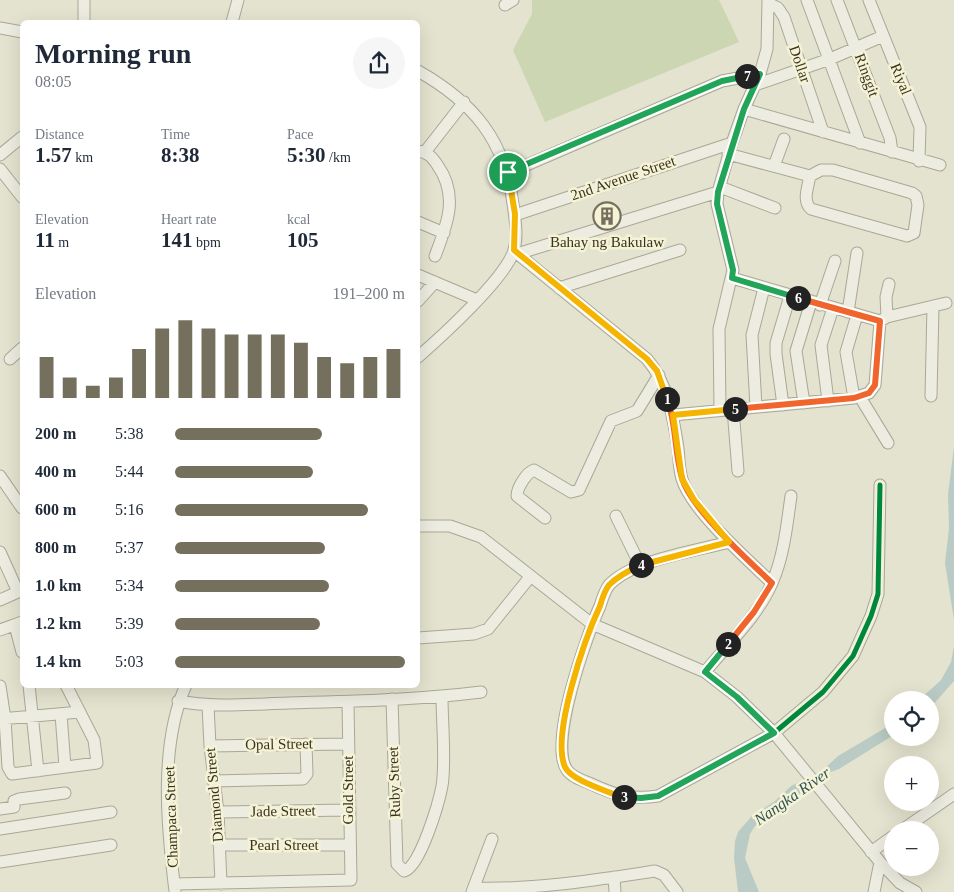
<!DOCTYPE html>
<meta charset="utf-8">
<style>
:root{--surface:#fff;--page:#f6f6f7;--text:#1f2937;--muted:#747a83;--accent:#75705d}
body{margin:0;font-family:"Times New Roman",serif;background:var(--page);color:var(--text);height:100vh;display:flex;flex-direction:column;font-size:19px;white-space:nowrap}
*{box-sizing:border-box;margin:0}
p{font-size:16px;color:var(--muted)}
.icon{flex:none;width:28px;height:28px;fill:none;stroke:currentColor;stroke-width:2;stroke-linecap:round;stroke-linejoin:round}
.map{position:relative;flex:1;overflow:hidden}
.details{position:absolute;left:20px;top:20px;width:400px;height:668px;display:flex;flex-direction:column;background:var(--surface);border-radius:8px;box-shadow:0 5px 20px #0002}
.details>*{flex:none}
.controls{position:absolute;left:884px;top:691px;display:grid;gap:10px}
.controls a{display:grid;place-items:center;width:55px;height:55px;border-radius:50%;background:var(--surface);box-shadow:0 5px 20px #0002;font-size:25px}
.pin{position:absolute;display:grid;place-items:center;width:42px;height:42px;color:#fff;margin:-21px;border:2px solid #fff;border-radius:50%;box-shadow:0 1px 5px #0007}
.km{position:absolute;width:25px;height:25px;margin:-12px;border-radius:50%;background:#222;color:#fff;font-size:14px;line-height:25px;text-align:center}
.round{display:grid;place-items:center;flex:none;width:52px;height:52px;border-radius:26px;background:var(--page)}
.headline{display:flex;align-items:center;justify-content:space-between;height:85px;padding:0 15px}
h1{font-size:28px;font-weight:800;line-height:38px}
.metrics{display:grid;grid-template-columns:repeat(3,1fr);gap:8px;height:85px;padding:5px 15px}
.metrics div{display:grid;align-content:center}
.metrics b{font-size:21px;font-weight:800}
.metrics small{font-size:14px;font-weight:400}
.metrics p{font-size:14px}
.chart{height:140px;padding:10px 15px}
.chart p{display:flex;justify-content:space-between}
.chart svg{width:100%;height:90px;margin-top:5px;stroke:var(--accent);stroke-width:6}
ul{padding:0 15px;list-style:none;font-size:16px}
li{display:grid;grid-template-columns:80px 60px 1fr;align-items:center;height:38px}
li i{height:12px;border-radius:6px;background:var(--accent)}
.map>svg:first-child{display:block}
.green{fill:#cdd6b2}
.water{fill:#b9cbc4}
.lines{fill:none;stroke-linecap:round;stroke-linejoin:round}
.minor-casing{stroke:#aaa797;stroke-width:13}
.minor{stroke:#ecece0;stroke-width:11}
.cycleway-casing{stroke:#f5f3d6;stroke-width:8}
.cycleway{stroke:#00873e;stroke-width:5}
.split-1-casing{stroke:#fff;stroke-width:10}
.split-2-casing{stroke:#fff;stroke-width:10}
.split-3-casing{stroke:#fff;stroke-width:10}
.split-4-casing{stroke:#fff;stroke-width:10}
.split-5-casing{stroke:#fff;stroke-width:10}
.split-6-casing{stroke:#fff;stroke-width:10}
.split-7-casing{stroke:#fff;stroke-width:10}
.split-8-casing{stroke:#fff;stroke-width:10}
.split-1{stroke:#f5b400;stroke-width:6}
.split-2{stroke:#f0652b;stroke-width:6}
.split-3{stroke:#22a559;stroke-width:6}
.split-4{stroke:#f5b400;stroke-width:6}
.split-5{stroke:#f5b400;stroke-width:6}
.split-6{stroke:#f0652b;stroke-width:6}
.split-7{stroke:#22a559;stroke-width:6}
.split-8{stroke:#22a559;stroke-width:6}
.labels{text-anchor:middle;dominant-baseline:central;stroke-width:5;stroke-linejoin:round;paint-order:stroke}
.street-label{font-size:15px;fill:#393220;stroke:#f5f3d6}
.poi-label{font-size:15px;fill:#393220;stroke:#f5f3d6}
.water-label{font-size:16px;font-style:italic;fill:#2f5158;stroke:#f5f3d6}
</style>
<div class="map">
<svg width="954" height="892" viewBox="0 0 954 892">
<rect width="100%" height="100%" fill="#e4e3cf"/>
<!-- green -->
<path class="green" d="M532,0H719L739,42L545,122L513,50L532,14Z"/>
<!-- water -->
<path class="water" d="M954,447V620L945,563L949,528L948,494Z
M954,646V681L930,708V700H919L941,680L951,662Z
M892,724V736L839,769L828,773L755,826L750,834L745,858L759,892H738L734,858L735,841L738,832L752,816L775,801L791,786L822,771L838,756Z"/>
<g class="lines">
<!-- minor casing -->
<g class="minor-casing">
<path id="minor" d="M84,0V22
M807,0L860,143
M837,0L890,138L892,152
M869,0L920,127L919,161
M768,3L778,8L784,17L823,132
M505,5L513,0
M232,22L238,0
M0,28L22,32
M418,71C473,102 505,140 513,204C515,218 518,236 514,250C506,278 441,337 418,357
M755,85L830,59L883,36
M744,109L940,165
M418,151C428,152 433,158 438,166C459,196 447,225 435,256
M425,152L464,102
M728,154L810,176
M0,155L22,137
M774,166L784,139
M0,169L22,197
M821,170H833L912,193L916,196L918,205L914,233L907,236L811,209C802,201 808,187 810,176Z
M508,173L722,81L760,74
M720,187L775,208
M515,215L732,143
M418,222L444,233
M514,251L647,359C668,384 673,416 678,448C679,458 679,469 682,479C691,510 748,560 772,583
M517,254L718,192
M418,275L477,300
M732,278L880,321L887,317L946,303
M559,288L680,250
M418,301L435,282
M820,305L835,261
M848,312L857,253
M887,317L886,297L889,284
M10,359L22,348
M931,396L933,306
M860,397L888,443
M854,398L846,352L857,315
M828,401L821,345L833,308
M804,403L796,351L811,302
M783,405L776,354V343L790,296
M756,407L752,335L764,288
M733,409L738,471
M720,410L719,329L733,270L717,204L718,192L732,143L744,109L760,74L767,49L768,0
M673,415L854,398L869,393L875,385L880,321
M0,476L22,508
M616,516L640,565
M545,518L517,496C517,488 526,473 534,470L571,492L579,490L611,421L637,411L659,375
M418,526H450L481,537L592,624L705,672L737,697L774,733L880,862L900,883L916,892
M729,542C696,551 632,560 609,585C605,590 602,600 600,606C587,635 548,743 567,770C572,777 581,780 589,783C615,795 629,800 658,796L774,733L823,692L853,656L871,616L878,594L880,485
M0,552L18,592L0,600
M15,625L22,652
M0,630L22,622
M418,638L474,634L488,629L530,577
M705,672C728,644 758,616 772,583C784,556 787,524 791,496
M29,685L38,771
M0,686L5,719L8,767L12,774L97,763L94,740L66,685
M392,699L397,864L404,871C420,868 439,802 442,786C446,763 442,721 442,697
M178,701C214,708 252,704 288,703C353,701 417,700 481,692
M208,705L210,746L218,812L221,884
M61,714L65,767
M0,719L80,712
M210,746L348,744
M213,781L303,779L307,774L306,744
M0,809L14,807V801L19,799L65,793
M218,812L348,810
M0,829L111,812
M902,830L954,794
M219,845H349
M871,852L892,837
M0,862L111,845
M614,877L615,892
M174,884L351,880L348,702
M474,888C534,890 595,880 655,871L664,875L677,892
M175,891C167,827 159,745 186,685
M472,892L492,839
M874,892L880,862"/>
</g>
<!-- minor -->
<use href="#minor" class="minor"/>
<!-- cycleway casing -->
<g class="cycleway-casing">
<path id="cycleway" d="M514,251L647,359C668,384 673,416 678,448C679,458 679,469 682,479C691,510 748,560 772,583
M729,542C696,551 632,560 609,585C605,590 602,600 600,606C587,635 548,743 567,770C572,777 581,780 589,783C615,795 629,800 658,796L774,733L823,692L853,656L871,616L878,594L880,485"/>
</g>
<!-- cycleway -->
<use href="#cycleway" class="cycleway"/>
</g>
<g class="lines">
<!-- split-1 casing -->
<g class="split-1-casing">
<path id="split-1" d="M508,172L515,214L514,250L647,359L657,371L667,399"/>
</g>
<!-- split-2 casing -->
<g class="split-2-casing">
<path id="split-2" d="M667,399C677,425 674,452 682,478C691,509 748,560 772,583L754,612L728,644"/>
</g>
<!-- split-3 casing -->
<g class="split-3-casing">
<path id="split-3" d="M624,797L641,798L658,796L774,733L737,697L705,672L728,644"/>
</g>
<!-- split-4 casing -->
<g class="split-4-casing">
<path id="split-4" d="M624,797L618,796C605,790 571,780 565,767C551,735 585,638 600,606C602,599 605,590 609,585C617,577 632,569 641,565"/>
</g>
<!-- split-5 casing -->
<g class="split-5-casing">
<path id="split-5" d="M641,565L729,542L694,500L682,479L673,415L735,409"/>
</g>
<!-- split-6 casing -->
<g class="split-6-casing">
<path id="split-6" d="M735,409L854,398L869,393L875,385L880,321L798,298"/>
</g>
<!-- split-7 casing -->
<g class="split-7-casing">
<path id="split-7" d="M747,76L760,74L744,109L718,192L717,204L733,270L732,278L798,298"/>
</g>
<!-- split-8 casing -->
<g class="split-8-casing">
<path id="split-8" d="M508,172L722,81L747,76"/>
</g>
<!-- split-1 -->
<use href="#split-1" class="split-1"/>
<!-- split-2 -->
<use href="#split-2" class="split-2"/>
<!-- split-3 -->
<use href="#split-3" class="split-3"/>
<!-- split-4 -->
<use href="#split-4" class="split-4"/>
<!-- split-5 -->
<use href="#split-5" class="split-5"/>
<!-- split-6 -->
<use href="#split-6" class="split-6"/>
<!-- split-7 -->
<use href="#split-7" class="split-7"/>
<!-- split-8 -->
<use href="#split-8" class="split-8"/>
</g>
<!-- icons -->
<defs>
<g id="building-ring" transform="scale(1.4375)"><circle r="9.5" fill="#f5f3d6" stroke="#75705d" stroke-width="1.5"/><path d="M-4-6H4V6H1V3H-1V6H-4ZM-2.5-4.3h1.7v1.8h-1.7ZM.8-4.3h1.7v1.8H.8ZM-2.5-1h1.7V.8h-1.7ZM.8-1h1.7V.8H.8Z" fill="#75705d"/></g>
</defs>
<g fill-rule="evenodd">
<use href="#building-ring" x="607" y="216"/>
</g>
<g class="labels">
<!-- street labels -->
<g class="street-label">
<text transform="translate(800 64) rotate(71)">Dollar</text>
<text transform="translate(867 75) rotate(70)">Ringgit</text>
<text transform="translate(901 79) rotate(68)">Riyal</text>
<text transform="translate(623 178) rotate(-19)">2nd Avenue Street</text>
<text transform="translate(279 744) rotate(-1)">Opal Street</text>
<text transform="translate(394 782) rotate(-92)">Ruby Street</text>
<text transform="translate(348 790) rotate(-90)">Gold Street</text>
<text transform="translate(214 795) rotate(-95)">Diamond Street</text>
<text transform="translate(283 811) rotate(-1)">Jade Street</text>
<text transform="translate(171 817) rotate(-92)">Champaca Street</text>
<text x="284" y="845">Pearl Street</text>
</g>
<!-- poi labels -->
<g class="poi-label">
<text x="607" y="242">Bahay ng Bakulaw</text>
</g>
<!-- water labels -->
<g class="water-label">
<text transform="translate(792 796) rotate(-35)">Nangka River</text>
</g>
</g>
</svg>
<div class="controls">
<a><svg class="icon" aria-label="locate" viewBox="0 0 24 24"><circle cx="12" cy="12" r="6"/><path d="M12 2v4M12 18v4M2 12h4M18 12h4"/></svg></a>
<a>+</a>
<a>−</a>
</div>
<div class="pin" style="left:508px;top:172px;background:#1e9e55"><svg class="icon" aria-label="arrive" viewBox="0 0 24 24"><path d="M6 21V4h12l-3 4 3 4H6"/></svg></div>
<b class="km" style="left:667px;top:399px">1</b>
<b class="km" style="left:728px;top:644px">2</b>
<b class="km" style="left:624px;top:797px">3</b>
<b class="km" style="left:641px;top:565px">4</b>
<b class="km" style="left:735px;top:409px">5</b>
<b class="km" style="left:798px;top:298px">6</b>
<b class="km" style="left:747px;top:76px">7</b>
<section class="details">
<div class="headline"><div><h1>Morning run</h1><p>08:05</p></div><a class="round"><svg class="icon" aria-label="share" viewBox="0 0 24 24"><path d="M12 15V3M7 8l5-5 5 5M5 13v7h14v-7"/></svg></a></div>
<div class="metrics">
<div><p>Distance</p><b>1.57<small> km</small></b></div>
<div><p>Time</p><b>8:38</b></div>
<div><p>Pace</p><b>5:30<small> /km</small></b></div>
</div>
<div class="metrics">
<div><p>Elevation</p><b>11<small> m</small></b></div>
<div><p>Heart rate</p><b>141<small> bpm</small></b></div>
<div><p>kcal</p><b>105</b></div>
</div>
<div class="chart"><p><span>Elevation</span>191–200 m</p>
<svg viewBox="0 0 160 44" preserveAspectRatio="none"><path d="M5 44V24M15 44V34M25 44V38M35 44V34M45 44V20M55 44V10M65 44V6M75 44V10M85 44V13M95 44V13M105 44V13M115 44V17M125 44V24M135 44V27M145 44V24M155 44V20"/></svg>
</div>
<ul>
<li><b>200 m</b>5:38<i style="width:64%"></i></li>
<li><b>400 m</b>5:44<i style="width:60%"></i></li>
<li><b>600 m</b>5:16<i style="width:84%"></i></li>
<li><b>800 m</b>5:37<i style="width:65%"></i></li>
<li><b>1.0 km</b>5:34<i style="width:67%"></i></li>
<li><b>1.2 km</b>5:39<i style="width:63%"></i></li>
<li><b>1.4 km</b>5:03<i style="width:100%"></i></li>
</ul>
</section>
</div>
